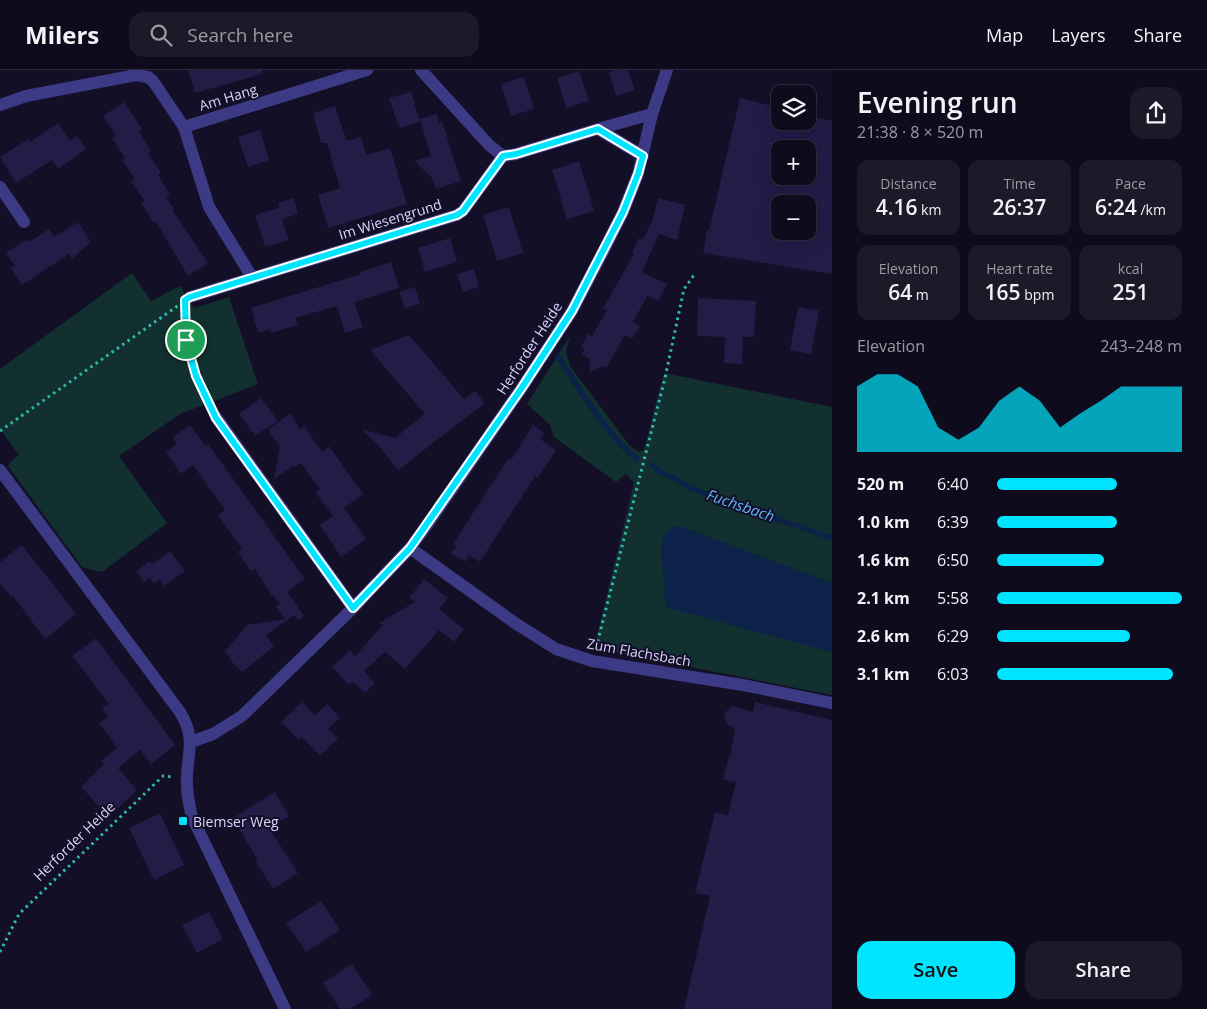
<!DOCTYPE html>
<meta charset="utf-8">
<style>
:root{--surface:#0e0b1c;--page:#1c1929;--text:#f1f3f6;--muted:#9b9ba3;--line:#2e2b3b;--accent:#00e5ff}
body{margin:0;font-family:"Open Sans",sans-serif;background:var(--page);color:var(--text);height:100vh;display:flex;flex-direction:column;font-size:19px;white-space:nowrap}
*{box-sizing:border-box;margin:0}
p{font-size:16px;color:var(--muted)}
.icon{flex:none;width:28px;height:28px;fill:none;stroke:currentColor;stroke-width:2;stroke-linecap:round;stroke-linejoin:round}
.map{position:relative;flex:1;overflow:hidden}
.side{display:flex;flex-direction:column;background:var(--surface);width:375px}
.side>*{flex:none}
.buttons{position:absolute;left:771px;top:15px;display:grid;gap:10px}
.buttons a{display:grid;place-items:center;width:45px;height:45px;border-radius:10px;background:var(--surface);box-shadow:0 5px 20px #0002,0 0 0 1px var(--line);font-size:25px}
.pin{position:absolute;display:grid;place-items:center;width:42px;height:42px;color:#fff;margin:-21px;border:2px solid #fff;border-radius:50%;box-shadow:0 1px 5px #0007}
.round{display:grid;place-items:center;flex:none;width:52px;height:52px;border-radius:15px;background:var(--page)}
.head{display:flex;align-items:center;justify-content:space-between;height:85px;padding:0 25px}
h1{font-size:28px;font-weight:600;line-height:38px}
.metrics{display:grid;grid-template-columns:repeat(3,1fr);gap:8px;height:85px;padding:5px 25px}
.metrics div{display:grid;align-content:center;border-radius:12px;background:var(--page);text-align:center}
.metrics b{font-size:21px;font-weight:600}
.metrics small{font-size:14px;font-weight:400}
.metrics p{font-size:14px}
.chart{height:140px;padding:10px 25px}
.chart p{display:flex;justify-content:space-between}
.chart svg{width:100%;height:90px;margin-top:5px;fill:var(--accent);opacity:.7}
.button{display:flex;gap:10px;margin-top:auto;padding:10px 25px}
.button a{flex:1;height:58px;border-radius:15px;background:var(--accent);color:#111;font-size:20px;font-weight:600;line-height:58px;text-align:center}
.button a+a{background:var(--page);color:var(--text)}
ul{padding:0 25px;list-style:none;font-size:16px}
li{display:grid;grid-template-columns:80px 60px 1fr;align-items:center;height:38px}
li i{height:12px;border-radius:6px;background:var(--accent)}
header{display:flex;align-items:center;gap:30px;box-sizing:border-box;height:70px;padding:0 25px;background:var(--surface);border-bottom:1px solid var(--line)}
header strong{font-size:24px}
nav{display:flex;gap:28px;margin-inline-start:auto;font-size:18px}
.search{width:350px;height:45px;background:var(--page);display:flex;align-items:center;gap:12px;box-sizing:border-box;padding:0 18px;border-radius:15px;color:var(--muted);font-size:19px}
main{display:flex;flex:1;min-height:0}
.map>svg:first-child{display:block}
.green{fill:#12302f}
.water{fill:#0c2248}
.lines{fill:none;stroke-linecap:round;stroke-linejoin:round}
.stream{stroke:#0c2248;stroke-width:5.5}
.building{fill:#241b47;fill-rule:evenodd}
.path{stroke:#2fb8b0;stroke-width:3;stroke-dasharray:2.5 4;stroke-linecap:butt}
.minor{stroke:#3d3a85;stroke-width:12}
.route-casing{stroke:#fff;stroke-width:10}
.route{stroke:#00e5ff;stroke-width:6}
.poi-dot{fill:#00e5ff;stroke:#130f26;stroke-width:2}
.labels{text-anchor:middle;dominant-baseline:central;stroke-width:4;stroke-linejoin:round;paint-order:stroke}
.street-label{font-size:14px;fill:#d9d4ff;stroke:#130f26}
.poi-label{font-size:14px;fill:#d9d4ff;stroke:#130f26;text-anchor:start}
.water-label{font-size:15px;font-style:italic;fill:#62b6ff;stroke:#130f26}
</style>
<header>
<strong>Milers</strong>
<div class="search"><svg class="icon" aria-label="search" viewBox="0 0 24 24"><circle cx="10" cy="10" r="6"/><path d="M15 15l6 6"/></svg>Search here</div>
<nav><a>Map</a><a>Layers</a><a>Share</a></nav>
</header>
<main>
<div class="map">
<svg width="832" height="939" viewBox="0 0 832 939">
<rect width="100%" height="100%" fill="#130f26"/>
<!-- green -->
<path class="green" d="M132,203L151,231L180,216L194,238L229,227L258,314L180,344L119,386L167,453L102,502L82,497L8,396L13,389L19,385L0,359V299Z
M570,266L566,281L570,296L630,376L639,382L644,380L664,303L832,337V625L594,578L634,413L626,404L616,412L554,367L550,355L527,334Z"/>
<!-- water -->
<path class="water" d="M677,455L832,513V582L668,538C662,528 665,526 665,515C664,493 651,467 677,455Z"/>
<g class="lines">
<!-- stream -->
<path class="stream" d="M558,287C581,320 605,364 637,389
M653,395L658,401L676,409L686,416L717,428L731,431L762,441L774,448L832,468"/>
</g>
<!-- building -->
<path class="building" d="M188,0H262V4L195,23Z
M617,0H628L635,20L616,26L609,2Z
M579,1L589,31L566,38L557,8Z
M524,7L534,39L511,46L501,14Z
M411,22L420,52L401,58L397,53L389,28Z
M740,28L780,38V51H808V45L832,51V204L703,183L707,160L709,161ZM780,79H808V106H780ZM780,134H808V161H780Z
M124,32L142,59L139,61L151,81L148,83L161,103L158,105L170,125L166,127L174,139L173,141L208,193L188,206L156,152L154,153L141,133L145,131L131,112L135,109L122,90L125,88L112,68L116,66L103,46Z
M335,36L347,71L361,67L366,85L390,78L407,134L328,158L318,125L340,118L327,73H321L313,43Z
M437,44L439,53L442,51L461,111L436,119L432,108L414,91L431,86L420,49Z
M58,53L70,70L77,66L86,79L58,99L52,90L16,113L0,87L28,69L30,72Z
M260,60L269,90L248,97L238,67Z
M579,91L594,141L567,149L552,100Z
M294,128L298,144L282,149L289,170L265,177L255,145L279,138L278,133Z
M658,128L685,135L677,170L659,164L642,202L667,214L658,231L648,225L633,252L640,256L632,269L625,265L606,298L602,296L589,303L590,289L582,284L585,279L581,277L588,264L592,266L607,240L603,238L634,184L632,183L639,168L642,170L652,152Z
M509,137L523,183L497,191L483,145Z
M78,152L91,172L72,189L69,184L22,215L11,198L15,196L6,183L27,169L29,172L49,159L54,167Z
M450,168L457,192L425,202L418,178Z
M391,192L399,218L354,232L363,257L345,263L337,236L295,248L298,255L271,263L270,259L258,263L251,238L361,204L360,202Z
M474,199L479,217L463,222L457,204Z
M415,217L420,234L405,238L399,222Z
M698,228L756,231L754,267H743L742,294L724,293L725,267L697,266Z
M798,237L819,241L811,284L790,280Z
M409,265L464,329L475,321L485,333L398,400L379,376L361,359L395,368L425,344L370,280Z
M261,328L278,351L255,366L239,344Z
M290,343L300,359L304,356L322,382L329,376L363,424L344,438L366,469L341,487L320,455L333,446L315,422L320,419L301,393L295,397L294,395L274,409L280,376L268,360Z
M190,355L206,376L208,374L305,509L287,522L304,546L299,550L294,545L266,565L274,576L242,602L230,590L231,589L225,581L247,555L285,549L276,537L280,533L271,524L255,499L251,501L238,482L242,479L218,445L225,440L193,395L181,404L166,382L177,373L173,367Z
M533,355L545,363L540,369L556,380L538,408L535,406L480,492L469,485L465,492L451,483L456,476L453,474L508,389L511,390Z
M22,475L76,544L45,569L13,526L11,527L0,513V492Z
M170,481L185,501L164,516L159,509L154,514L150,508L144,512L136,501L150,491L152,494Z
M424,509L448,528L439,539L464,559L454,572L439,560L405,599L385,582L364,601L375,613L365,623L353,612L349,615L332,597L350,580L355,586L383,555L379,553L415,532L409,528Z
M96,568L175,675L151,694L140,680L118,698L137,720L109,747L81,717L104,694L101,691L117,678L99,653L108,647L102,639L109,634L72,586Z
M302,632L315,645L327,634L340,648L328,659L338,668L320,686L302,667L299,670L281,652Z
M755,632L832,650V939H684L710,826L695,823L715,742L728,745L736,712L723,710L729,686L730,687L735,659L727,654L724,646L728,639L733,636L753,642Z
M275,722L289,746L269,758L298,803L273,819L255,790L257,789L233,748Z
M160,743L184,795L154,810L129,758Z
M321,831L340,860L306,882L286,853Z
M209,842L223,869L197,883L182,855Z
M352,894L372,925L350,939H340L323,913Z"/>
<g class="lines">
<!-- path -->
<path class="path" d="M185,240L186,270L196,306L210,334
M0,361L179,235
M596,578L665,308L684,219L694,205
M0,882L19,844L163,706L174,707"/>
<!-- minor -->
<path class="minor" d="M421,0L489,75L503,86
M0,35L26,26L136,5L148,7L153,11L184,57L367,0
M184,57L209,137L252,207
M598,59L643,86
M0,117L24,152
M190,227L457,145L463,141L503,86L516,84L598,59L652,44
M216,347L353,538
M0,400L180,642C196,669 188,679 187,707C186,721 189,734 192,747L285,939
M410,478L515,553L556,579L592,591L743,615L832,633
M191,672L213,664L242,646L353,538L410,478L427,455L521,319L572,241L607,174L623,142L638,104L652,44L667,0"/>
</g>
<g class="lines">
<!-- route casing -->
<g class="route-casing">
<path id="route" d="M598,59L643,86L638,104L623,142L572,241L521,319L410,478L353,538L216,348L196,306L186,270L185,230L190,227L457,145L463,141L503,86L516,84Z"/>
</g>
<!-- route -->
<use href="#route" class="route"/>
</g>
<!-- markers -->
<rect class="poi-dot" x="178" y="746" width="10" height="10" rx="2.5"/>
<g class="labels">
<!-- street labels -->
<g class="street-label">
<text transform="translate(228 27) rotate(-17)">Am Hang</text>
<text transform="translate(390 149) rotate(-17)">Im Wiesengrund</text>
<text transform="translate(529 278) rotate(-57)">Herforder Heide</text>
<text transform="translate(639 582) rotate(10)">Zum Flachsbach</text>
<text transform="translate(74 771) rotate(-44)">Herforder Heide</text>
</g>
<!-- poi labels -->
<g class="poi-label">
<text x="193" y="751">Biemser Weg</text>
</g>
<!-- water labels -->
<g class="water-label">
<text transform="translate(741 435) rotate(19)">Fuchsbach</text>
</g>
</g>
</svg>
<div class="buttons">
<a><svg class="icon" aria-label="layers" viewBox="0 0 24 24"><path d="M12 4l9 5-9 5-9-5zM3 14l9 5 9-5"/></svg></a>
<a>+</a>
<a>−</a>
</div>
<div class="pin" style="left:186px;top:270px;background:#1e9e55"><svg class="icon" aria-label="arrive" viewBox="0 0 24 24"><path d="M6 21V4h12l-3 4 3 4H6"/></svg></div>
</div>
<section class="side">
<div class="head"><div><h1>Evening run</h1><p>21:38 · 8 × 520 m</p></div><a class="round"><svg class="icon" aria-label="share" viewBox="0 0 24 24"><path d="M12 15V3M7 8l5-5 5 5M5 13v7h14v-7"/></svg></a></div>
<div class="metrics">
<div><p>Distance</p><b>4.16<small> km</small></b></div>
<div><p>Time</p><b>26:37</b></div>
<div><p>Pace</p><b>6:24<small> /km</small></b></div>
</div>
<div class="metrics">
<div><p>Elevation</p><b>64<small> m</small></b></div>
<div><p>Heart rate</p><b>165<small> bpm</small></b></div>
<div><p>kcal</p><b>251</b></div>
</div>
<div class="chart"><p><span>Elevation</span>243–248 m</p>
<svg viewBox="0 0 160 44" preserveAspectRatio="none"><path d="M0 44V12L10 6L20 6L30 12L40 32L50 38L60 32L70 19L80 12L90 19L100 32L110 25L120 19L130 12L140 12L150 12L160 12V44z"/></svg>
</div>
<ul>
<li><b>520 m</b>6:40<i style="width:65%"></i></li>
<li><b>1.0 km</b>6:39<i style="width:65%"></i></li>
<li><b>1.6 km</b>6:50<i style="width:58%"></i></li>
<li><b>2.1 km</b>5:58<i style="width:100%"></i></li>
<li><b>2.6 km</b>6:29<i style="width:72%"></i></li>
<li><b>3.1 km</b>6:03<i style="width:95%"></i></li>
</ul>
<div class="button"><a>Save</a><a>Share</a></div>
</section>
</main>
